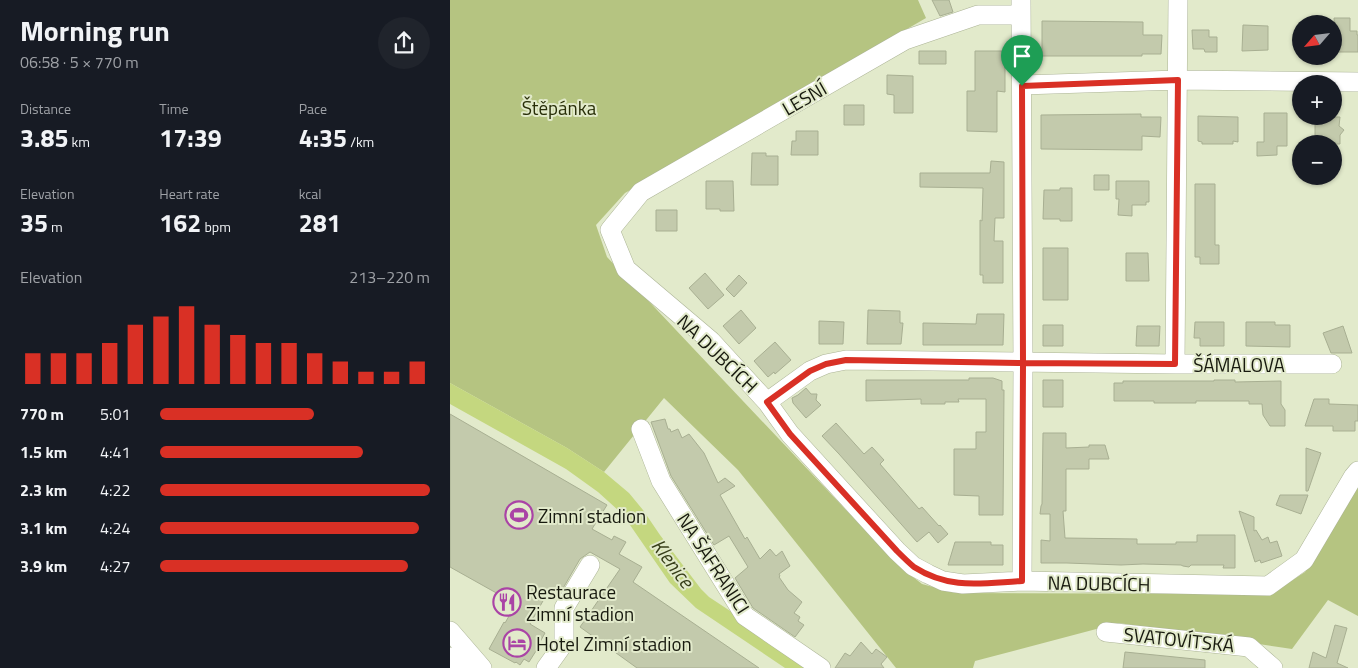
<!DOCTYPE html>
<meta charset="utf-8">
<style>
:root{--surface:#171b24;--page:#20242c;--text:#f1f3f6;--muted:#9ea1a6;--accent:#d93025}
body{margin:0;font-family:"Titillium Web",sans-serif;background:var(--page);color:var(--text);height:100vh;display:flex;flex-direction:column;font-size:19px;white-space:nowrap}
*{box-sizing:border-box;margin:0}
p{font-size:16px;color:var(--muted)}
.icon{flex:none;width:28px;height:28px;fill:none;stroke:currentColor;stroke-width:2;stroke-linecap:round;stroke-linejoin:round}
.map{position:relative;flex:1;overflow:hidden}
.panel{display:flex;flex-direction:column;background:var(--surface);width:450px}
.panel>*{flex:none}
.needle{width:32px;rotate:242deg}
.tools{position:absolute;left:842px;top:15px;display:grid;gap:10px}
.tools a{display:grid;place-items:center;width:50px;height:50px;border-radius:50%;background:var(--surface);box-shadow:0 1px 4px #0004;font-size:25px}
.pin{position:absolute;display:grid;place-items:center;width:42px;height:42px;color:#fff;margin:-51px -21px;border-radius:50% 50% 50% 0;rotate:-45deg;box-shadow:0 0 5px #0007}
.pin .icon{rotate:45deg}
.round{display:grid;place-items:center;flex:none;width:52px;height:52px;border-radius:26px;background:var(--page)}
.head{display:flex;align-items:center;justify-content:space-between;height:85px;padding:0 20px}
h1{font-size:28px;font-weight:700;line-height:38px}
.figures{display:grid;grid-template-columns:repeat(3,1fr);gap:8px;height:85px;padding:5px 20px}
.figures div{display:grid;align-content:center}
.figures b{font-size:25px;font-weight:700}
.figures small{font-size:14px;font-weight:400}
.figures p{font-size:14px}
.chart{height:140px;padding:10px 20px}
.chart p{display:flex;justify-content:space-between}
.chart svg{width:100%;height:90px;margin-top:5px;stroke:var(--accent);stroke-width:6}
ul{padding:0 20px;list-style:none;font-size:16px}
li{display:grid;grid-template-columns:80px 60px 1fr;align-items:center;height:38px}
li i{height:12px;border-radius:6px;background:var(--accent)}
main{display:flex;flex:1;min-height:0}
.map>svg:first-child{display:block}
.green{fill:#b5c481}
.water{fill:#c4d77f}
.building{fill:#c3caac;stroke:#a8af92}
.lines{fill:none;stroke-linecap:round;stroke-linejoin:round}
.minor-casing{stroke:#acb496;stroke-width:20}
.minor{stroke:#fff;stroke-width:19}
.route-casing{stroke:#fff;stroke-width:10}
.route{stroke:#d93025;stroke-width:6}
.labels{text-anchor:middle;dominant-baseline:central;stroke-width:4;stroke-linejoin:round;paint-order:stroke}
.street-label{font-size:19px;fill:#17190e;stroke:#e2eacb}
.park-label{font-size:19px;fill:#282e08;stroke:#e2eacb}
.poi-label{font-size:19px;fill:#17190e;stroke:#e2eacb;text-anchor:start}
.water-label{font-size:20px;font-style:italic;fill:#373e19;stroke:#e2eacb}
</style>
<main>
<section class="panel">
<div class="head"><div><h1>Morning run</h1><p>06:58 · 5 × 770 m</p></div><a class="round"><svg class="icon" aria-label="share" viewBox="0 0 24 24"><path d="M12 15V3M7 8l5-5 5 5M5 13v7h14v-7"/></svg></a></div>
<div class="figures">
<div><p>Distance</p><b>3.85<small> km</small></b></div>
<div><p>Time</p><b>17:39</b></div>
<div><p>Pace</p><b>4:35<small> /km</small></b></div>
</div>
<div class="figures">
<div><p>Elevation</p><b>35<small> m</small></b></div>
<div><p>Heart rate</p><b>162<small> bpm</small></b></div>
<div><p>kcal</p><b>281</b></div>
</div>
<div class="chart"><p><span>Elevation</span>213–220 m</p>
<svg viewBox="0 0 160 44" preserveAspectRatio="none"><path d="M5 44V29M15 44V29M25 44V29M35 44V24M45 44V15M55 44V11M65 44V6M75 44V15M85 44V20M95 44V24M105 44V24M115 44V29M125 44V33M135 44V38M145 44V38M155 44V33"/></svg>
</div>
<ul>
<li><b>770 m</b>5:01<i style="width:57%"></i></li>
<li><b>1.5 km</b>4:41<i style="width:75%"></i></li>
<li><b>2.3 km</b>4:22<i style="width:100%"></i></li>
<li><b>3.1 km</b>4:24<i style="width:96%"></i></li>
<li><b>3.9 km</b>4:27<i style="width:92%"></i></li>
</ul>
</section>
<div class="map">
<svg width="908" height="668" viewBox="0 0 908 668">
<rect width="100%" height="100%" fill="#e2eacb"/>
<!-- green -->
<path class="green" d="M0,0H468L476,18L175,193L146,225L157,257L448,565L472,584L505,593L821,594L855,572L908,487V616L878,600L842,649L669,623L525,661L523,668H446L288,470L214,398L154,472L117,448L0,383Z"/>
<!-- water -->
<path class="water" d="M0,383L117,448L154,472L179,493L193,510L210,535L251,589L259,597L329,643L363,668H335L246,608L220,583L180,525L169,511L148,492L116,469L0,404Z"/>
<!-- building -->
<path class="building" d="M482,0H499L503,12L490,16Z
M884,18H900V31H907V35H908V52H886Z
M592,21L693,22V35H712L711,54H692V56H592Z
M793,25L818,26V50L792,51Z
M742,30H759V37H767V52H755L754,49H743Z
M469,51H496V64H469Z
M525,51H555V92L547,91V132L517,131V91H525Z
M437,75L463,76V113H444V95L437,94Z
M394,105H414V125H394Z
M814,113H837V146H827V155L807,156V142H814Z
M691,114V117H711L710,137L692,136V150L591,149V115Z
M748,116L788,117V142L783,141V144H752V142L748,141Z
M873,117H890L889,126L894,130L890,135V144H873V142H865V119H873Z
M346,131H368V155H341L342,141H346Z
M302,153H316V156H328V185H301Z
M541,161L554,162V218H545L544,241H553V283H533V275H530V220L532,221L533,188L470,187V173H540Z
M644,175H659V190H644Z
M256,181H283L284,211H270V209H256Z
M666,181H699V202H696V205H682V216L668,215L669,199H666Z
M745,184H765V245H769V264H750V257H745Z
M610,188H622V221H610V219H593L594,190H610Z
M206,210H227V231H206Z
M593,248H618V300H593Z
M676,253H698L699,281H676Z
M255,273L274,295L258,309L239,288Z
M289,275L297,283L284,297L276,289Z
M291,310L306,328L289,344L273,326Z
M418,310L450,311V323H453L451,344H417Z
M527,314H554L553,345H473V323L526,324Z
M369,321L394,322L393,344H369Z
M745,322H774V346H750V338H744Z
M796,322H825V325H840V347L796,346Z
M593,325H613V346H593Z
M687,326H710L709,346H686Z
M893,326L902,353H881L873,333Z
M325,342L341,360L325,374L324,372L318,377L304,361Z
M519,378H543L552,381V390H554L553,515H529V496L504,495V449H526V432H536V399H508L509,402H495V404H471V399L416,401V380H519Z
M593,380H613V407H593Z
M764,380H785V382L831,381V404L835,410V426H820L813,415L812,404H799V401H746V403H704V401H664V383H673V381H764Z
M356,388L361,394H367L366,400L371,405L356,418L343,403L342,398L348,395Z
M864,399H879V404L908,405V421H905V431H883V426H855Z
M0,414L157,505L142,529L162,540L164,536L176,542L169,554L192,567L183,582L309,668H187L130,627L170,569L140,552L130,559L112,590L107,588L103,595L98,592L80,624L95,633L90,642L91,643L79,662L74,659L70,665L66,662L65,663L39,649L54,622L55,623L66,604L0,567Z
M215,419L218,429H220L221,432L228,429L232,438L239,434L254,453L268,483L275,478L285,486L270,495L295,539L297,537L310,559L320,549L326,556L332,551L340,566L329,574L330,576L329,577L338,590L352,602L344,613L350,617L348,621L354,625L345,637L303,608L285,578L298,567L279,536L264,545L221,476L201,422Z
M386,423L414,454L422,447L434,460L430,464L469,509L472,507L489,526L490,525L498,534L488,543L479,532L467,542L389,454L372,436Z
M593,433H616V448L639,447V445H655L659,459H639V469H616V511H613L615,538L687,539V544H726V542H747V535H785V568H773L774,565H741L739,567L733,566L731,565L693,564L671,565L617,563H591V540L600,541V514H590L591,506L592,504Z
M856,448L871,453L858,491H856Z
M830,495H858L851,514L826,505Z
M789,511L804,517V531L806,530L812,540L818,537L820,543L827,541L832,556L811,563L810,560L805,562Z
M505,542H541V545H553V565H498Z
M885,625L897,628L887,663L898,668H859L863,652L876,658Z
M411,642L422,654L426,649L437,657L431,664L434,668H385L395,653L400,656Z
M675,652L755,660V668H673Z"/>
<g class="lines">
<!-- minor casing -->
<g class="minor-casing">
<path id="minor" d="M571,0L573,363L572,581
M571,15H528L455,40L191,192L160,230L176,269L261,341L317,402L340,434L447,551L463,566L478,574L493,581L513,584L572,581L818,586L854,560L903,477L908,471
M572,85L728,80L908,82
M725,364L728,0
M317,402L360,371L376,364L396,360L725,364H882
M191,429L211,481L295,616L371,668
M0,631L32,668
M656,632L799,647L823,668
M0,657L13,668
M96,668L114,643V608L140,565"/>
</g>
<!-- minor -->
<use href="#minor" class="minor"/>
</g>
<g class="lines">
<!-- route casing -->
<g class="route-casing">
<path id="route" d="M572,86L573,363L396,360L376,364L360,371L317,402L340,434L447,551C452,556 458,562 464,567C500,590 532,583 572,581L573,363L725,364L728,80L572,86"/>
</g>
<!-- route -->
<use href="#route" class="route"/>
</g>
<!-- icons -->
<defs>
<g id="stadium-ring" transform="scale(1.4375)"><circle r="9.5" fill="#e2eacb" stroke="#aa43a6" stroke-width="1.5"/><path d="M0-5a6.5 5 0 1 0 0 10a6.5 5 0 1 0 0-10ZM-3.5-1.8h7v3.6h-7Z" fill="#aa43a6"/></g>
<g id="restaurant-ring" transform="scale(1.4375)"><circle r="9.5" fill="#e2eacb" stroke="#aa43a6" stroke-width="1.5"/><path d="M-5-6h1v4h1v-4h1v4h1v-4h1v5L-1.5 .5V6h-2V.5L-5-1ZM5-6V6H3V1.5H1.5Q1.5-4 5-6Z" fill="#aa43a6"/></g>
<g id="hotel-ring" transform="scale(1.4375)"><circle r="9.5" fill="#e2eacb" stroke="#aa43a6" stroke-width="1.5"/><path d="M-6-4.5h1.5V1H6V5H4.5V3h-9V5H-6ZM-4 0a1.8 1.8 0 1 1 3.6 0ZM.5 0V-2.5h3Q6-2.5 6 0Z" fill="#aa43a6"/></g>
</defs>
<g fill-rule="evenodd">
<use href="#stadium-ring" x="69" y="515"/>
<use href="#restaurant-ring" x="57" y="602"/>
<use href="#hotel-ring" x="67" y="643"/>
</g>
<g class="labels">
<!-- street labels -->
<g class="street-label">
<text transform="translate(354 98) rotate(-30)">LESNÍ</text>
<text transform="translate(268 353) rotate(44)">NA DUBCÍCH</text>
<text x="789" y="364">ŠÁMALOVA</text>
<text transform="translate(264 563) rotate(57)">NA ŠAFRANICI</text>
<text transform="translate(649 583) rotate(1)">NA DUBCÍCH</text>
<text transform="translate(729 639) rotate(6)">SVATOVÍTSKÁ</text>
</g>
<!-- park labels -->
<g class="park-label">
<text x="109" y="107">Štěpánka</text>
</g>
<!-- poi labels -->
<g class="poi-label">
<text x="88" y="515">Zimní stadion</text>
<text x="76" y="591">Restaurace<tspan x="76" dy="22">Zimní stadion</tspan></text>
<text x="86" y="643">Hotel Zimní stadion</text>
</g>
<!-- water labels -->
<g class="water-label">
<text transform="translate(223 563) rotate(53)">Klenice</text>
</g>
</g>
</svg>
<div class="tools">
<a><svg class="needle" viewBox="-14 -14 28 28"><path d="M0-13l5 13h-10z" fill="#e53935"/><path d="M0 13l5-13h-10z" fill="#9ea1a6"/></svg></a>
<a>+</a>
<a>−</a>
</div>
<div class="pin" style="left:572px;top:86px;background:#1e9e55"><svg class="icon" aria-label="arrive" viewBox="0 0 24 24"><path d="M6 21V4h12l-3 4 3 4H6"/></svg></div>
</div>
</main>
